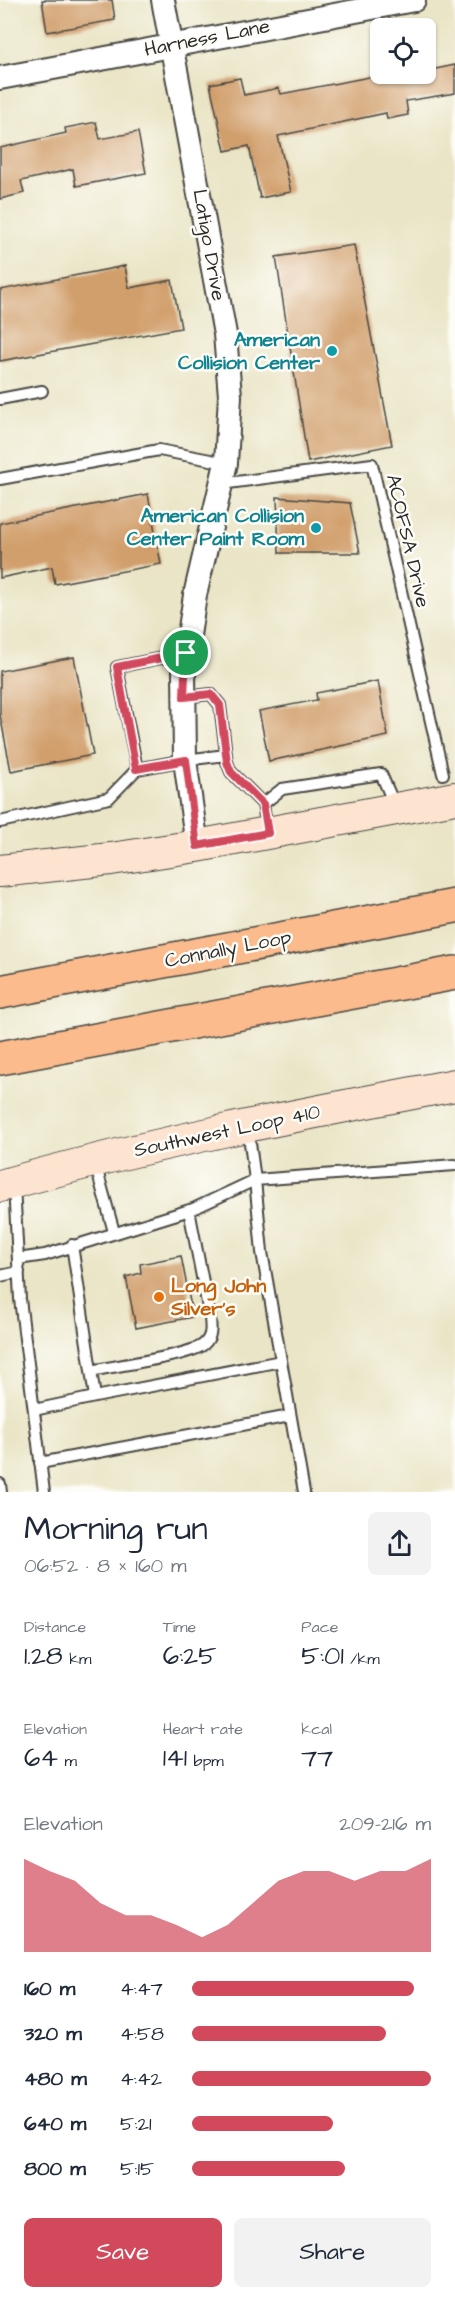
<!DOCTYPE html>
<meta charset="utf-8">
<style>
:root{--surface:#fff;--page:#f2f2f3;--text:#1f2937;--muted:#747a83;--accent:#d1495b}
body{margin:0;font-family:"Architects Daughter",sans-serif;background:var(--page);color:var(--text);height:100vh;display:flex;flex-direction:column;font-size:22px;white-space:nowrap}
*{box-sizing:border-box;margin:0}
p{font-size:20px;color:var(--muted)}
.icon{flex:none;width:33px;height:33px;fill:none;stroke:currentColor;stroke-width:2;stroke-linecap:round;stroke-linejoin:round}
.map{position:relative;height:1492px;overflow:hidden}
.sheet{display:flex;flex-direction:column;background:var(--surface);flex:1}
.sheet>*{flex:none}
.controls{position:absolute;left:370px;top:18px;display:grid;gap:12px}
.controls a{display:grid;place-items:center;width:66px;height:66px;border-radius:9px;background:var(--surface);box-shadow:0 2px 4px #0004;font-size:30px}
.pin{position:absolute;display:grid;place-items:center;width:51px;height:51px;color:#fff;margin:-26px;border:3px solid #fff;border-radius:50%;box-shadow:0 2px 6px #0007}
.round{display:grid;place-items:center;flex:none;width:63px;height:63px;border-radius:9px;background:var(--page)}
.summary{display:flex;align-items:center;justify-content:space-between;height:102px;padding:0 24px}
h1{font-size:33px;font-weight:600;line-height:45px}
.figures{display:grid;grid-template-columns:repeat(3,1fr);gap:9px;height:102px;padding:6px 24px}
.figures div{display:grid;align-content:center}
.figures b{font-size:26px;font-weight:600}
.figures small{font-size:16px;font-weight:400}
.figures p{font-size:16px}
.chart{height:168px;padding:12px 24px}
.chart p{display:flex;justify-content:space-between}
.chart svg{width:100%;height:108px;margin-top:6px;fill:var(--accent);opacity:.7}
.button{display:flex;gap:12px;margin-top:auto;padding:12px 24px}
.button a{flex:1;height:69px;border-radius:9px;background:var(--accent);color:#fff;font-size:24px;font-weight:600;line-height:69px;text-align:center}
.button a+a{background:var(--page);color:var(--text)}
ul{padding:0 24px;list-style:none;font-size:20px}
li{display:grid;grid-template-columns:96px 72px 1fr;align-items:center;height:45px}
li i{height:15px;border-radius:8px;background:var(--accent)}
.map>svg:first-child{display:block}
.building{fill:#d19f6c}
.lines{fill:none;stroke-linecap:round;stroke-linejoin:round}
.service-casing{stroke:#484742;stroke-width:14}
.minor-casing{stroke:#484742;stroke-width:26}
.secondary-casing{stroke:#484742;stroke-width:34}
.motorway-casing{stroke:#484742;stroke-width:36}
.service{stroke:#fff;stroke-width:10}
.minor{stroke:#fff;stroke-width:22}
.secondary{stroke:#fde4d1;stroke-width:32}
.motorway{stroke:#fbbb8c;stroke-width:33}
.route-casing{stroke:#fff;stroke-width:12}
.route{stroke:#d1495b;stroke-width:8}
.culture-dot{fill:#0f9aa8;stroke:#fdfcf7;stroke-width:2}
.food-dot{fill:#e8710a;stroke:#fdfcf7;stroke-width:2}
.labels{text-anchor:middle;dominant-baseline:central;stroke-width:5;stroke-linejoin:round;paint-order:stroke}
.street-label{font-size:20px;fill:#2b2b2b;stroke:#fdfcf7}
.culture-label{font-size:20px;font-weight:bold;fill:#0d838f;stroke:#fdfcf7;text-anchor:end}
.food-label{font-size:20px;font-weight:bold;fill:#c56008;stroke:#fdfcf7;text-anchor:start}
</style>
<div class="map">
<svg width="455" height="1492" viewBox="0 0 455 1492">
<rect width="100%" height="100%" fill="#fdfcf7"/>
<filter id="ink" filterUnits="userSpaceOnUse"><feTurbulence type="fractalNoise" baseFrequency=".0167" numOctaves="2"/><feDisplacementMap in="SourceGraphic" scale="12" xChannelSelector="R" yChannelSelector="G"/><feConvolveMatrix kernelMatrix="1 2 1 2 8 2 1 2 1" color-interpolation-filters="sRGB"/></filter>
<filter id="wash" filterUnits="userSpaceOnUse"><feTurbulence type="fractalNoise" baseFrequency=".008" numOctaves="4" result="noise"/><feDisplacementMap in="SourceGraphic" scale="24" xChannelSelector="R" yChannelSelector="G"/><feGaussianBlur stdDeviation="1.35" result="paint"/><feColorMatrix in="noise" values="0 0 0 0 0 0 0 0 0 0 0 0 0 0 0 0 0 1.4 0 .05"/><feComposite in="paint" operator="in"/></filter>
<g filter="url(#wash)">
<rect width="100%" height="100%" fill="#eae5c6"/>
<g id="blocks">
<!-- building -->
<path class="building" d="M42,0H112L115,20L47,32Z
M455,65V93L406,101L408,115L387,119L386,113L278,136L291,192L260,198L249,146L225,151L210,84L240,78L244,95L279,88L281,94L385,74H426V71Z
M96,122L100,139L138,132L146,173L76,186L73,169L21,181L24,193L0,199V148L66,133L65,128Z
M354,245L392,445L308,462L276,257Z
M125,266L129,288L172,280L181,328L0,361V290Z
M148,494L161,564L55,584L52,567L0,578V523Z
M277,497L350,503L360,553H279Z
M74,657L93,755L11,771L0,715V671Z
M378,681L388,736L269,761L259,711L317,700L316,693Z
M181,1256L193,1317L136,1328L126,1277L141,1273L140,1264Z"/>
</g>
</g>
<g filter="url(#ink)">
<use href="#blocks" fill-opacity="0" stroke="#484742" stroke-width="1.5"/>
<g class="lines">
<!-- service casing -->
<g class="service-casing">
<path id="service" d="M0,399L42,391
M0,479L159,450L226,463
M221,484L372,464L443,774
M184,697L211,694L220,705L227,762L231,772L263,804
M137,769L185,760L226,755
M0,822L109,798L137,769L117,667L186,653
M267,830L263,804L282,789L381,774L395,806
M248,1128L255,1180L262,1252L304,1492
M95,1163L114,1232
M14,1185L20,1299L44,1492
M72,1245L95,1397L281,1361
M18,1259L45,1255L193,1209L255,1180L455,1165
M0,1276L19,1272
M91,1371C112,1366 191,1356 204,1344C212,1337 211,1328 210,1318L189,1210
M34,1410L95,1397
M40,1463L290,1416
M0,1484L1,1492"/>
</g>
<!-- minor casing -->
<g class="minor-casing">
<path id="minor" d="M163,0L225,334L230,396L226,463L195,595L184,669L185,760L197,846
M0,78L414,0"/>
</g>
<!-- secondary casing -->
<g class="secondary-casing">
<path id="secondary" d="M0,871L111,859L197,846L455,798
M0,1186C150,1143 302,1114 455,1085"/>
</g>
<!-- motorway casing -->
<g class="motorway-casing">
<path id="motorway" d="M0,992L455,906
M0,1058L455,973"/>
</g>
<!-- service -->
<use href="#service" class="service"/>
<!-- minor -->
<use href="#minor" class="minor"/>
<!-- secondary -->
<use href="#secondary" class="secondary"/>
<!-- motorway -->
<use href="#motorway" class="motorway"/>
</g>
</g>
<g class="lines" filter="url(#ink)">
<!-- route casing -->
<g class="route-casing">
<path id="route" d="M186,653L184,697L211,694L220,705L227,762L231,772L263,804L268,833L197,846L186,760L136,769L117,667Z"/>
</g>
<!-- route -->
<use href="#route" class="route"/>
</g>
<!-- markers -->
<g class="culture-dot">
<circle cx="332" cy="351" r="6"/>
<circle cx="316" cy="528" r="6"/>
</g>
<circle class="food-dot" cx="159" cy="1297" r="6"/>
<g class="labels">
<!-- street labels -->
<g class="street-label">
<text transform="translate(207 38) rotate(-11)">Harness Lane</text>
<text transform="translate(209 245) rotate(80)">Latigo Drive</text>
<text transform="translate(408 541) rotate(77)">ACOFSA Drive</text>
<text transform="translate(228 949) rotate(-11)">Connally Loop</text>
<text transform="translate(227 1131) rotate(-12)">Southwest Loop 410</text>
</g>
<!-- culture labels -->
<g class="culture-label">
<text x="320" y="340">American<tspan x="320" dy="23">Collision Center</tspan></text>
<text x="304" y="516">American Collision<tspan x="304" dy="23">Center Paint Room</tspan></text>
</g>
<!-- food labels -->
<g class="food-label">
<text x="171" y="1286">Long John<tspan x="171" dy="23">Silver's</tspan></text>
</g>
</g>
</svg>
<div class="controls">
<a><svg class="icon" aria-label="locate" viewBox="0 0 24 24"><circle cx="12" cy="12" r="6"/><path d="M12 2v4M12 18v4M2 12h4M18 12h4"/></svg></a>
</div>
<div class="pin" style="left:186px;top:653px;background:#1e9e55"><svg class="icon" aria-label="arrive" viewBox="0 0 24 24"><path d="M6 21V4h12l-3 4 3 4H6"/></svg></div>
</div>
<section class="sheet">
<div class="summary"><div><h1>Morning run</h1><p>06:52 · 8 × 160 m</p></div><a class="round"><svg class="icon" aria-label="share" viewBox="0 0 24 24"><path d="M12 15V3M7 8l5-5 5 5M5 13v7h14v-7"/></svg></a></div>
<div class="figures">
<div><p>Distance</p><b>1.28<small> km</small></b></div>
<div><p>Time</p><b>6:25</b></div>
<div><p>Pace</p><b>5:01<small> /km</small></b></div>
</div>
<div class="figures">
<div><p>Elevation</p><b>64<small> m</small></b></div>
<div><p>Heart rate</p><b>141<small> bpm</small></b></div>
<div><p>kcal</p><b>77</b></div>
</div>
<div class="chart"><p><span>Elevation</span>209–216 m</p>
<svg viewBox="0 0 160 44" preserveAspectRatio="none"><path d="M0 44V6L10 11L20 15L30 24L40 29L50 29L60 33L70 38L80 33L90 24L100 15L110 11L120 11L130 15L140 11L150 11L160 6V44z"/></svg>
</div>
<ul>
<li><b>160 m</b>4:47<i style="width:93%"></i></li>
<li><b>320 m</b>4:58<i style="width:81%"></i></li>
<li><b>480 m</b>4:42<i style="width:100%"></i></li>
<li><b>640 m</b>5:21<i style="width:59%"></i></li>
<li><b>800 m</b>5:15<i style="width:64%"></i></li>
</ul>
<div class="button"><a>Save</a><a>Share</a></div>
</section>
